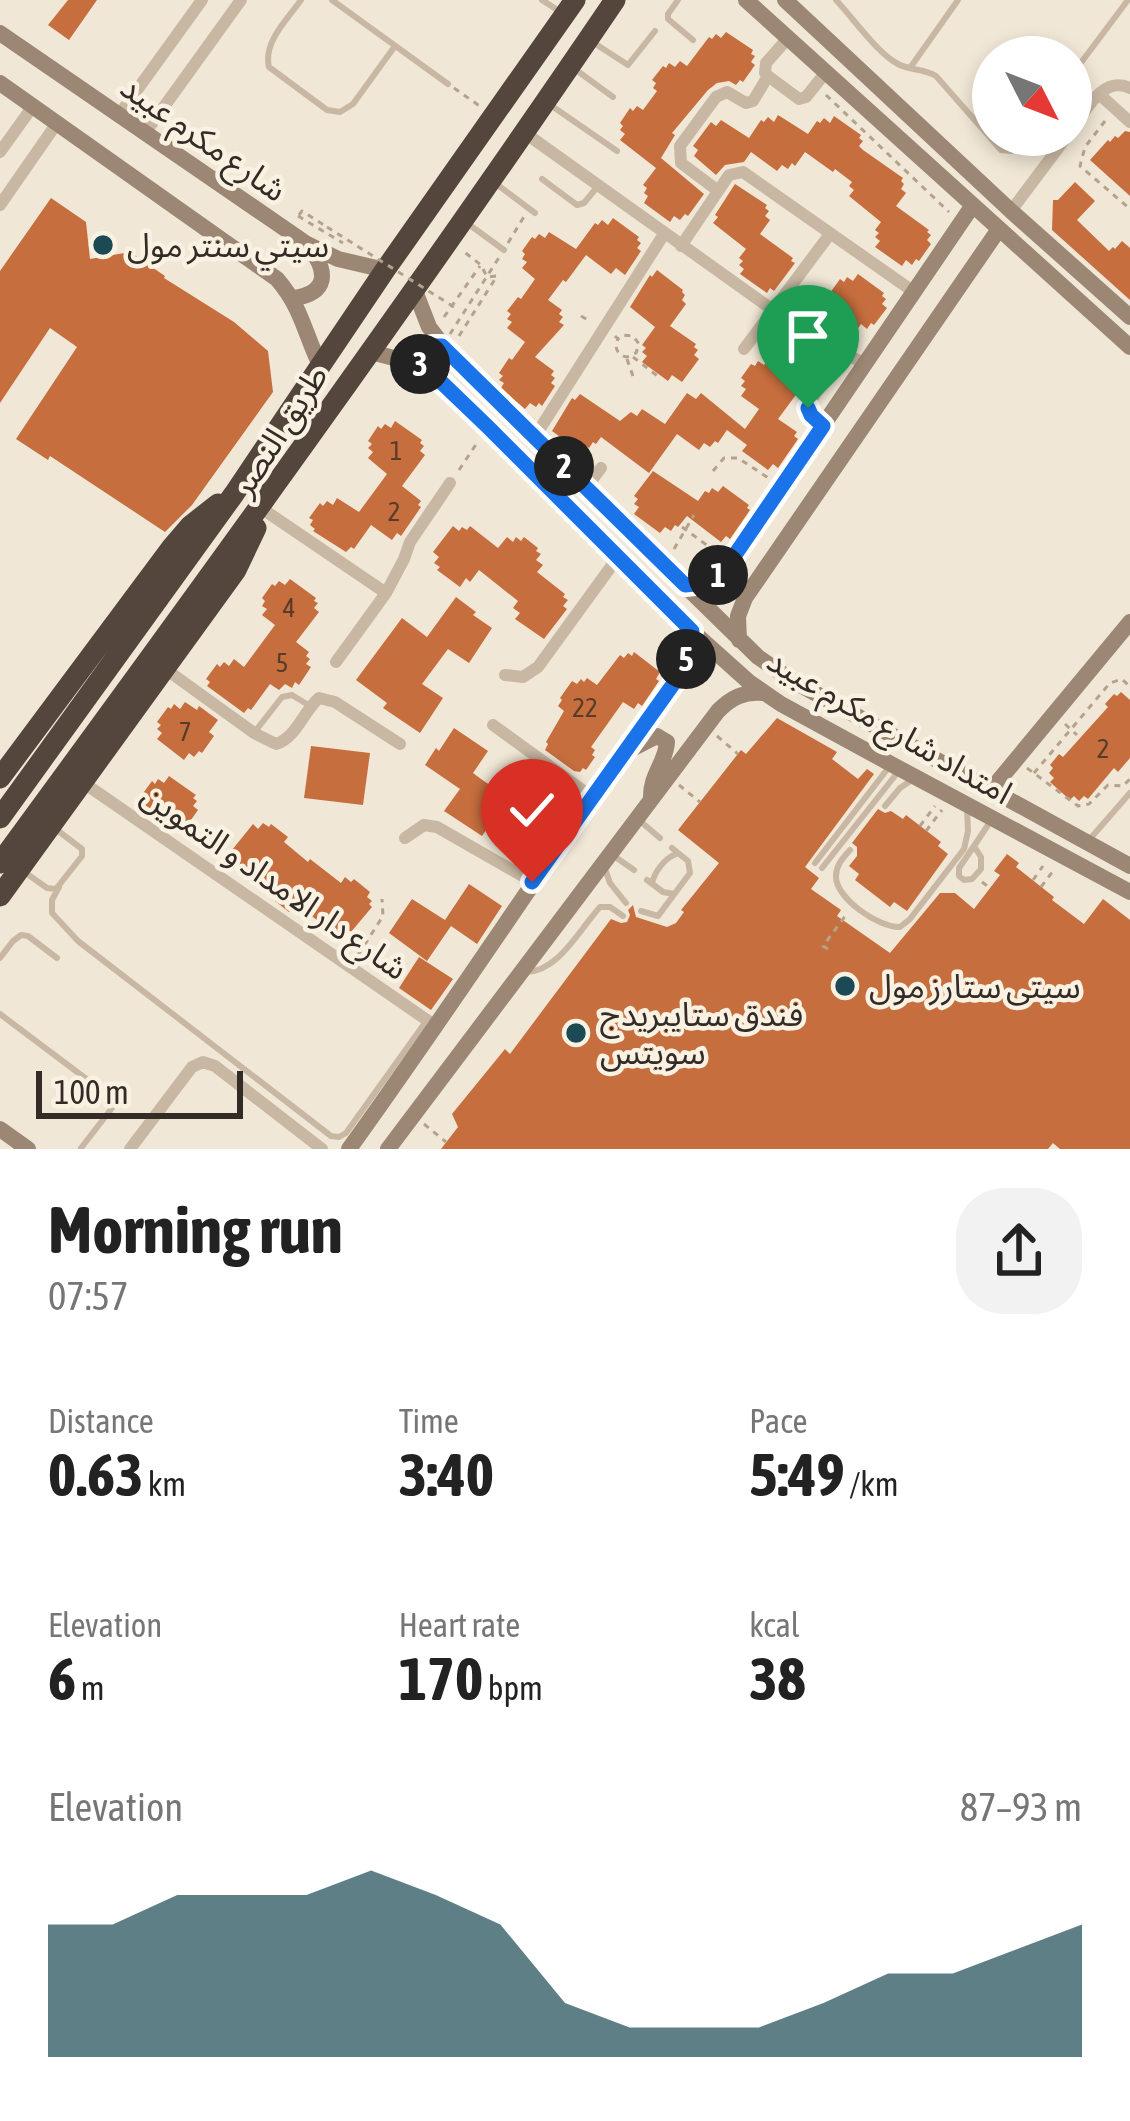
<!DOCTYPE html>
<meta charset="utf-8">
<style>
:root{--surface:#fff;--page:#f2f2f2;--text:#222;--muted:#767676;--accent:#1b4a54}
body{margin:0;font-family:"Asap Condensed","Noto Sans Arabic",sans-serif;background:var(--page);color:var(--text);height:100vh;display:flex;flex-direction:column;font-size:45px;white-space:nowrap}
*{box-sizing:border-box;margin:0}
p{font-size:39px;color:var(--muted)}
.icon{flex:none;width:66px;height:66px;fill:none;stroke:currentColor;stroke-width:2;stroke-linecap:round;stroke-linejoin:round}
.map{position:relative;height:1149px;overflow:hidden}
.side{display:flex;flex-direction:column;background:var(--surface);flex:1}
.side>*{flex:none}
.needle{width:78px;rotate:132deg}
.tools{position:absolute;left:972px;top:36px;display:grid;gap:24px}
.tools a{display:grid;place-items:center;width:120px;height:120px;border-radius:50%;background:var(--surface);box-shadow:0 6px 18px #0003;font-size:60px}
.scale{position:absolute;left:36px;bottom:30px;width:207px;box-sizing:border-box;padding-left:12px;border:6px solid #332b25;border-top:0;font-size:33px;line-height:42px;white-space:nowrap;color:#332b25;-webkit-text-stroke:9px #f9f1e2;paint-order:stroke}
.pin{position:absolute;display:grid;place-items:center;width:102px;height:102px;color:#fff;margin:-123px -51px;border-radius:50% 50% 50% 0;rotate:-45deg;box-shadow:0 0 12px #0007}
.pin .icon{rotate:45deg}
.km{position:absolute;width:60px;height:60px;margin:-30px;border-radius:50%;background:#222;color:#fff;font-size:33px;line-height:60px;text-align:center}
.round{display:grid;place-items:center;flex:none;width:126px;height:126px;border-radius:48px;background:var(--page)}
.summary{display:flex;align-items:center;justify-content:space-between;height:204px;padding:0 48px}
h1{font-size:66px;font-weight:700;line-height:90px}
.figures{display:grid;grid-template-columns:repeat(3,1fr);gap:18px;height:204px;padding:12px 48px}
.figures div{display:grid;align-content:center}
.figures b{font-size:60px;font-weight:700}
.figures small{font-size:33px;font-weight:400}
.figures p{font-size:33px}
.chart{height:336px;padding:24px 48px}
.chart p{display:flex;justify-content:space-between}
.chart svg{width:100%;height:216px;margin-top:12px;fill:var(--accent);opacity:.7}
.map>svg:first-child{display:block}
.building{fill:#c66e3e}
.lines{fill:none;stroke-linecap:round;stroke-linejoin:round}
.path{stroke:#b4a28d;stroke-width:3;stroke-dasharray:6 6;stroke-linecap:butt}
.lane{stroke:#c8b8a3;stroke-width:6}
.street{stroke:#c8b8a3;stroke-width:12}
.secondary{stroke:#9c8774;stroke-width:16}
.highway{stroke:#54463c;stroke-width:21}
.path-bridge{stroke:#b4a28d;stroke-width:3;stroke-dasharray:6 6;stroke-linecap:butt}
.route-casing{stroke:#fff;stroke-width:24}
.route{stroke:#1a73e8;stroke-width:15}
.poi-dot{fill:#1b4a54;stroke:#f9f1e2;stroke-width:4.5}
.labels{text-anchor:middle;dominant-baseline:central;stroke-width:9;stroke-linejoin:round;paint-order:stroke}
.number-label{font-size:27px;fill:#583c2b}
.street-label{font-size:33px;fill:#332b25;stroke:#f9f1e2}
.poi-label{font-size:33px;fill:#332b25;stroke:#f9f1e2;text-anchor:start}
</style>
<div class="map">
<svg width="1130" height="1149" viewBox="0 0 1130 1149">
<rect width="100%" height="100%" fill="#f1e7d6"/>
<!-- building -->
<path class="building" d="M68,0H97L69,40L48,25Z
M726,32L753,50L751,54L755,56L751,62L755,65L743,82L740,80L736,85L729,81L717,83L708,90L672,133L675,135L661,158L704,194L688,216L685,214L680,220L674,216L670,222L644,203L648,196L644,193L647,188L643,185L656,168L620,140L625,134L620,130L623,126L620,123L630,108L633,111L637,106L643,110L657,91L653,88L656,83L652,80L663,66L666,68L669,63L675,67L680,61L687,66L709,37L712,39L716,34L721,38Z
M778,115L808,134L817,121L820,123L824,118L830,123L834,116L861,135L859,138L863,141L859,146L863,150L903,178L901,181L904,184L901,189L906,193L896,206L929,230L927,232L931,235L927,240L931,244L919,261L916,259L912,265L906,260L902,266L875,247L880,241L875,237L879,233L875,230L881,222L849,196L854,190L849,186L852,182L835,169L833,172L805,152L795,166L792,163L788,169L782,165L777,171L751,152L744,162L725,165L716,175L694,156L698,150L693,146L711,122L716,126L721,120L749,138L761,120L764,122L768,117L774,122Z
M1125,131L1130,132V196L1090,160L1108,140L1110,142L1115,136L1118,138Z
M1075,182L1095,201L1077,220L1109,251L1113,247L1115,249L1122,241L1130,248V300L1052,230L1053,200H1058Z
M735,184L767,205L765,208L769,211L765,216L770,220L760,234L793,258L791,261L795,263L774,291L770,288L767,293L740,274L744,269L739,265L743,261L739,258L746,249L713,223L718,217L715,215Z
M51,198L86,222L90,259L130,252L165,276L164,278L234,322L268,351L273,392L192,505L165,532L50,456L48,460L16,439L77,347L50,328L0,403V271Z
M613,218L639,237L637,240L641,243L637,248L641,251L625,275L616,268L611,274L586,255L566,282L563,280L548,300L562,310L559,314L563,317L559,322L564,325L535,357L554,371L551,375L555,378L551,383L555,386L542,406L539,403L536,407L530,403L525,409L501,388L504,383L499,380L503,376L499,373L509,358L512,360L525,342L507,328L512,322L507,319L511,314L507,311L518,297L521,299L535,279L522,268L527,262L522,259L525,254L522,251L532,237L535,239L539,234L545,238L549,232L576,249L595,223L598,225L602,220L608,225Z
M657,270L683,290L682,292L685,295L682,300L686,304L670,326L696,344L694,347L698,350L694,355L699,359L682,382L672,375L668,381L642,362L647,356L642,352L646,348L642,345L655,327L630,307L650,275L652,277Z
M858,274L884,293L882,296L886,299L882,304L887,308L874,325L871,323L867,329L861,324L856,331L842,321L823,347L820,345L816,351L809,347L807,350L782,329L780,318L795,299L802,303L806,297L820,307L840,279L844,282L847,277L853,281Z
M769,359L795,378L793,381L797,384L793,389L798,392L778,419L797,432L794,436L798,439L778,468L773,464L768,470L742,451L747,445L727,430L718,443L715,441L710,447L704,443L699,450L677,434L649,473L601,437L596,444L593,442L589,448L582,444L578,450L552,431L572,398L575,400L580,394L620,421L631,412L637,416L642,409L665,424L687,393L696,399L701,393L745,429L759,409L741,396L746,389L741,386L745,381L741,378L751,364L755,366L758,361L764,365Z
M395,421L422,440L420,443L424,446L420,451L425,455L402,486L421,501L418,505L421,507L401,536L397,533L392,540L371,525L354,549L351,547L346,552L313,531L315,529L310,525L313,520L309,518L320,503L323,506L327,501L333,505L337,498L359,512L387,474L368,458L373,452L368,448L372,444L368,441L378,426L381,429L385,424L391,428Z
M653,471L698,501L705,491L709,493L712,488L718,492L723,486L749,505L747,508L750,510L730,539L726,536L721,542L687,516L678,527L675,525L671,531L665,527L660,533L634,514L639,507L634,504L638,499L634,496Z
M453,526L459,531L462,527L467,530L470,526L498,548L507,537L513,542L516,537L521,541L524,537L538,548L536,551L541,554L536,560L543,565L537,572L565,594L563,597L568,600L563,606L567,609L544,639L515,619L520,613L513,608L518,601L479,570L470,582L466,578L460,587L437,570L440,567L434,563L439,557L433,552Z
M290,579L316,598L314,601L318,603L314,608L319,612L296,642L309,652L306,656L310,659L306,664L311,667L299,685L295,682L292,688L285,684L279,690L270,684L251,710L248,708L244,713L207,686L210,682L206,679L217,664L220,667L224,662L229,666L234,659L244,667L275,625L262,615L267,609L262,606L265,601L262,598L272,584L275,586L279,581L285,585Z
M456,597L476,612L473,615L492,628L469,663L448,649L422,684L443,698L420,733L383,708L387,703L356,680L402,618L427,637Z
M634,652L660,672L656,679L659,681L642,706L638,703L634,709L623,702L591,747L595,750L592,755L595,757L586,770L583,768L580,772L574,771L545,750L548,744L546,742L564,711L558,706L562,700L560,698L572,681L577,684L581,679L584,682L587,678L597,685L620,655L624,658L628,653L632,656Z
M1121,692L1130,700V758L1118,772L1114,768L1088,799L1084,796L1079,801L1074,796L1070,800L1050,782L1054,778L1049,773L1053,768L1050,765L1059,754L1063,757L1108,707L1105,704L1114,694L1117,696Z
M185,702L197,710L199,706L218,720L209,732L214,736L202,753L199,751L194,757L189,753L184,760L157,739L162,733L157,729L161,725L157,722L168,707L171,709L174,704L180,709Z
M777,718L837,752L832,759L858,779L867,769L874,774L805,867L819,878L811,889L841,910L837,916L890,953L940,893H955L974,909L1000,875L994,871L1007,854L1019,863L1016,867L1054,897L1052,900L1084,924L1103,899L1130,920V1149H1060L1053,1143L1048,1149H441L458,1127L452,1114L505,1049L510,1054L611,919L621,923L627,922L630,915L628,910L633,905L636,917L667,927L676,923L684,912L681,910L719,863L678,830L741,750L746,754Z
M454,728L488,751L473,773L481,779L512,800L527,778L561,801L535,841L497,814L482,836L444,811L460,789L425,765L436,748L439,751Z
M311,746L370,753L363,805L304,798Z
M169,776L196,795L193,798L197,801L193,806L198,810L186,827L183,825L178,831L172,826L170,830L143,811L146,807L142,803L145,799L141,796L152,781L155,784L158,779L164,783Z
M878,809L885,813L891,811L903,819L906,815L941,842L938,846L948,854L907,911L894,902L890,907L855,880L859,874L849,866L857,856V847L852,843Z
M263,823L269,827L271,824L288,837L284,842L308,862L310,859L341,883L345,877L351,882L354,879L370,892L367,897L372,901L369,904L372,907L351,932L345,927L340,933L335,929L333,932L301,908L296,913L292,909L289,912L275,901L278,898L274,894L277,890L260,876L258,878L253,874L251,878L237,867L240,863L235,859L239,855L232,850L253,824L258,829Z
M469,884L502,906L477,944L451,926L427,961L389,933L412,899L445,920Z
M419,957L453,979L431,1010L399,988Z"/>
<g class="lines">
<!-- path -->
<path class="path" d="M454,88L481,107
M826,95L949,212
M1105,121L1085,147L1080,166L1130,209
M299,215L302,211L327,227
M298,216L343,243
M508,243L525,215
M581,316L591,322
M444,317L480,266
M450,334L500,256
M459,336L497,276L487,277L481,265L463,251
M615,336L618,339L623,335L633,336L639,344L636,353L627,357C617,355 614,348 618,339
M633,357L660,378
M627,359L634,379
M459,470L477,443
M713,471L724,458H738L770,479
M682,527L719,554
M674,549L694,515
M1065,724L1077,735
M717,736L738,754
M1027,768L1078,806L1089,804L1108,785L1123,786L1130,779
M1034,773L1110,683L1122,679L1130,687
M679,785L700,802
M920,826L935,806
M926,831L942,810
M1033,880L1043,866
M982,882L990,888
M1041,887L1053,871
M828,949L823,946L846,915
M358,955L383,916L382,899
M424,1124L446,1142"/>
<!-- lane -->
<path class="lane" d="M301,0C287,20 263,42 269,67L327,110L340,112L353,104L395,46
M332,0L448,84
M542,0L559,11
M678,0L668,14V19L693,40
M836,0C853,18 878,54 898,64C911,71 923,68 936,76L1001,150L1012,151L1027,135
M591,41L628,65L655,31
M572,67L613,97
M910,68L958,0
M1071,76L1128,0
M549,104L617,151
M542,179L577,205L584,203L598,186
M495,183L535,213
M467,223L504,250
M254,733L282,697L292,695L310,706
M885,806L900,788L912,780
M640,821L660,838
M1089,840L1130,793
M974,846L981,857V869L972,879L964,880L959,876V868Z
M974,846L990,822
M850,850C843,858 836,865 836,876C835,898 879,928 900,927L910,919L964,849L968,831L967,809
M614,856L634,870
M815,863L889,767
M604,866L610,883L626,903
M822,868L898,772
M23,871L47,888L56,889L82,856V849L53,827
M647,880L663,892L674,894
M652,884C654,872 665,858 676,854
M59,887L52,900V913L78,941L331,1136L339,1137L346,1133L427,1020
M641,911L658,916L690,873L688,861L672,848
M0,958L13,941L21,935L28,936L57,958
M526,972C558,972 579,930 600,907H610L623,916
M0,1014L113,1099L112,1108L81,1148"/>
<!-- street -->
<path class="street" d="M788,38L766,63L765,73L768,76L799,99L806,97L826,72
M1099,94L1130,122
M119,115L202,0
M1071,131C1086,111 1102,75 1130,88
M145,133L241,0
M525,133L773,310
M0,152L33,106
M717,190L681,163L680,146L716,97L727,92L746,103L753,101L768,76
M0,205L57,123
M1011,211L1068,135
M681,246L729,175L743,172L914,292
M761,326L826,378
M744,349L830,234
M823,426L808,412L810,401L841,358L850,356L865,364
M534,438L664,234
M586,488L601,468
M261,508L386,593
M336,662L386,593L404,559L410,542L450,483
M164,668L254,733L276,744C296,738 303,712 319,698L335,702L400,744
M505,675L523,677L538,667L618,557
M493,725L592,797
M81,781L437,1027
M405,838L424,825L437,827L533,882
M130,1149L192,1067L203,1062L215,1066L322,1149"/>
<!-- secondary -->
<path class="secondary" d="M746,0L1130,347
M785,0L1011,211L1130,317
M0,33L307,244L338,259L385,270
M0,83L277,279C302,308 304,332 320,365
M415,291L429,327L454,360L758,657L793,681L1130,866
M294,298C328,293 328,272 310,248
M371,352L409,362L437,378L692,631L749,682L781,704L891,764L1130,892
M685,585L705,583L726,568L973,205
M739,640L738,616L745,598L999,229
M628,751L657,736L667,742C666,763 650,774 651,799
M990,791L1130,622
M0,1129L28,1149
M349,1149C460,995 562,836 674,683L688,653L692,631
M388,1149L718,711C731,698 744,691 763,693"/>
<!-- highway -->
<path class="highway" d="M0,778L172,547L190,526L218,504
M0,818L234,494L385,270L575,0
M0,863C209,578 416,293 615,0
M0,896L236,570L256,528"/>
<!-- path-bridge -->
<path class="path-bridge" d="M327,227L454,307"/>
</g>
<g class="lines">
<!-- route casing -->
<g class="route-casing">
<path id="route" d="M532,882L674,683L688,652L692,631L488,427L437,378L420,367L423,352L432,346H442L685,585L705,583L726,568L823,426L811,415L808,408"/>
</g>
<!-- route -->
<use href="#route" class="route"/>
</g>
<!-- markers -->
<g class="poi-dot">
<circle cx="103" cy="245" r="12"/>
<circle cx="845" cy="986" r="12"/>
<circle cx="576" cy="1033" r="12"/>
</g>
<g class="labels">
<!-- number labels -->
<g class="number-label">
<text x="396" y="450">1</text>
<text x="394" y="511">2</text>
<text x="289" y="607">4</text>
<text x="282" y="662">5</text>
<text x="585" y="707">22</text>
<text x="185" y="731">7</text>
<text x="1103" y="748">2</text>
</g>
<!-- street labels -->
<g class="street-label">
<text transform="translate(204 138) rotate(35)">شارع مكرم عبيد</text>
<text transform="translate(279 430) rotate(-57)">طريق النصر</text>
<text transform="translate(890 726) rotate(30)">امتداد شارع مكرم عبيد</text>
<text transform="translate(275 881) rotate(35)">شارع دار الامداد و التموين</text>
</g>
<!-- poi labels -->
<g class="poi-label">
<text x="127" y="245">سيتي سنتر مول</text>
<text x="869" y="986">سيتى ستارز مول</text>
<text x="600" y="1014">فندق ستايبريدج<tspan x="600" dy="38">سويتس</tspan></text>
</g>
</g>
</svg>
<div class="tools">
<a><svg class="needle" viewBox="-14 -14 28 28"><path d="M0-13l5 13h-10z" fill="#e53935"/><path d="M0 13l5-13h-10z" fill="#767676"/></svg></a>
</div>
<div class="scale">100 m</div>
<div class="pin" style="left:808px;top:408px;background:#1e9e55"><svg class="icon" aria-label="arrive" viewBox="0 0 24 24"><path d="M6 21V4h12l-3 4 3 4H6"/></svg></div>
<div class="pin" style="left:532px;top:882px;background:#d93025"><svg class="icon" aria-label="check" viewBox="0 0 24 24"><path d="M5 12l5 5 9-10"/></svg></div>
<b class="km" style="left:718px;top:575px">1</b>
<b class="km" style="left:564px;top:466px">2</b>
<b class="km" style="left:420px;top:364px">3</b>
<b class="km" style="left:686px;top:659px">5</b>
</div>
<section class="side">
<div class="summary"><div><h1>Morning run</h1><p>07:57</p></div><a class="round"><svg class="icon" aria-label="share" viewBox="0 0 24 24"><path d="M12 15V3M7 8l5-5 5 5M5 13v7h14v-7"/></svg></a></div>
<div class="figures">
<div><p>Distance</p><b>0.63<small> km</small></b></div>
<div><p>Time</p><b>3:40</b></div>
<div><p>Pace</p><b>5:49<small> /km</small></b></div>
</div>
<div class="figures">
<div><p>Elevation</p><b>6<small> m</small></b></div>
<div><p>Heart rate</p><b>170<small> bpm</small></b></div>
<div><p>kcal</p><b>38</b></div>
</div>
<div class="chart"><p><span>Elevation</span>87–93 m</p>
<svg viewBox="0 0 160 44" preserveAspectRatio="none"><path d="M0 44V17L10 17L20 11L30 11L40 11L50 6L60 11L70 17L80 33L90 38L100 38L110 38L120 33L130 27L140 27L150 22L160 17V44z"/></svg>
</div>
</section>
